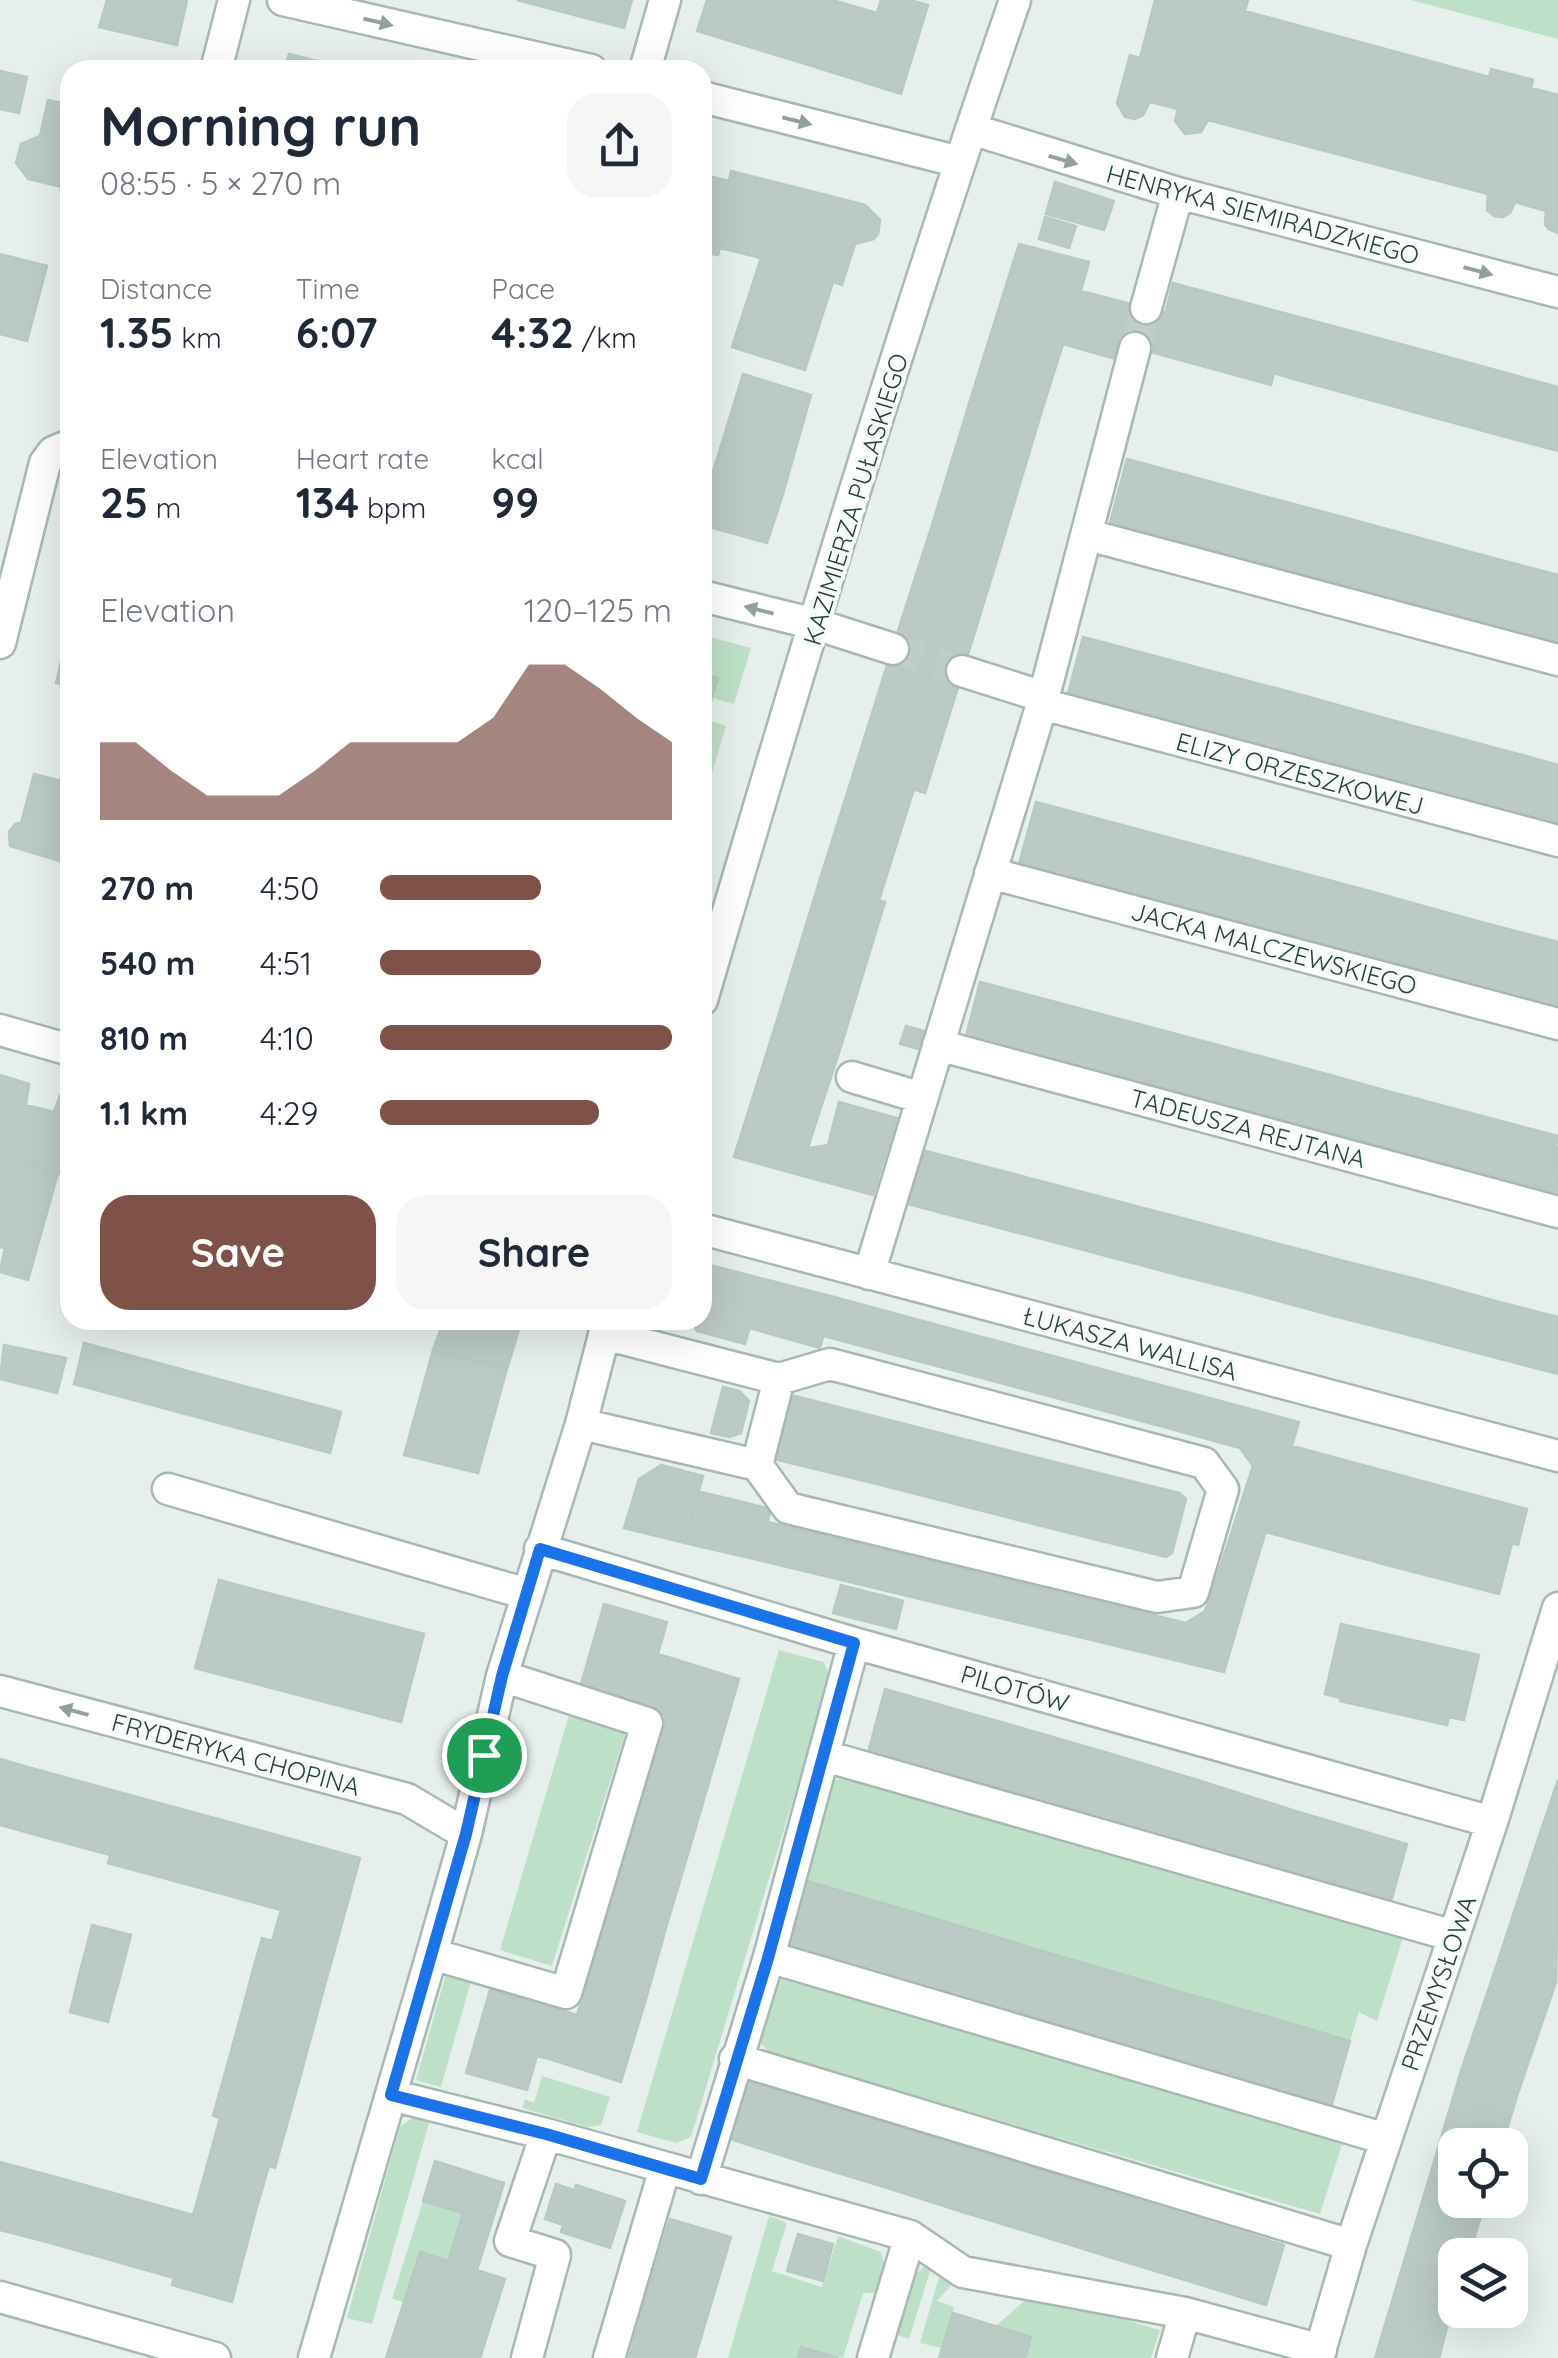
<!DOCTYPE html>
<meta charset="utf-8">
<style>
:root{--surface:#fff;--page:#f6f6f7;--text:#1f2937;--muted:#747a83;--accent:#7f5249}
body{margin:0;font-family:Quicksand,sans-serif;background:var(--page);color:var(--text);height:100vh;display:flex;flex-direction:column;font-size:38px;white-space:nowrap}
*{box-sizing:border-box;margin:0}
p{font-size:32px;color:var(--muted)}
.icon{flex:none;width:55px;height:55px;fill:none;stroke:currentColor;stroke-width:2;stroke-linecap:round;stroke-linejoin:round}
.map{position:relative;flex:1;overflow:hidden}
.side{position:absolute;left:60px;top:60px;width:652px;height:1270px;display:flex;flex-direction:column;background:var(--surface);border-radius:30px;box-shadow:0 10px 40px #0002}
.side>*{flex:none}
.fabs{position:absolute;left:1438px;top:2128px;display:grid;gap:20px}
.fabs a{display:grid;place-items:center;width:90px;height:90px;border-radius:20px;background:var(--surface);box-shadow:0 10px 40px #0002;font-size:50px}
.pin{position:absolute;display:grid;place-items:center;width:85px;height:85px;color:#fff;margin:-42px;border:5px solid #fff;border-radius:50%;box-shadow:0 2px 10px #0007}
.round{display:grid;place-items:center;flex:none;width:105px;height:105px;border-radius:30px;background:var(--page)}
.headline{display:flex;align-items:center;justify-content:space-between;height:170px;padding:0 40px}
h1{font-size:55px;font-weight:700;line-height:75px}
.metrics{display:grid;grid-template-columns:repeat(3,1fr);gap:15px;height:170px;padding:10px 40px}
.metrics div{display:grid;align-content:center}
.metrics b{font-size:42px;font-weight:700}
.metrics small{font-size:28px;font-weight:400}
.metrics p{font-size:28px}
.chart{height:280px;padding:20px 40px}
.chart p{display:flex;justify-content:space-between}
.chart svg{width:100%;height:180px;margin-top:10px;fill:var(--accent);opacity:.7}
.action{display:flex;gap:20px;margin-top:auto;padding:20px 40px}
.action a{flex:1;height:115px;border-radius:30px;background:var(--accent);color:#fff;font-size:40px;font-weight:700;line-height:115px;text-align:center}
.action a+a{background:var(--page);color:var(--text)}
ul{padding:0 40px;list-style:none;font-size:32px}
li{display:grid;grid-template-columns:160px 120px 1fr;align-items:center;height:75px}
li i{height:25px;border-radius:12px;background:var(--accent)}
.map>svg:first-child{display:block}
.green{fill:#bfe0c8}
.building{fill:#bbcac4;stroke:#b8c9c2;stroke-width:2.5}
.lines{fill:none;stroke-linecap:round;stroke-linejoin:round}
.minor-tunnel{stroke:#bfccc8;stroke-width:30;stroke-dasharray:30 15;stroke-linecap:butt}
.minor-casing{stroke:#a8b8b2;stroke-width:35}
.minor{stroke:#fff;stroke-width:30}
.oneway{fill:#92a09c}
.route-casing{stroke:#fff;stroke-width:20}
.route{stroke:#1a73e8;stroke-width:12}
.labels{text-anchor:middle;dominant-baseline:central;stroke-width:8;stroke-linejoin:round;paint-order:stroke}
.street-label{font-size:25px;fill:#24423a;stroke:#f7fbf9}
</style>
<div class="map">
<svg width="1558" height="2358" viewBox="0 0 1558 2358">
<rect width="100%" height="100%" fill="#e6efeb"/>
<!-- green -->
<path class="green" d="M1411,0H1558V39Z
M702,635L751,648L734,704L713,698L718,679L703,674Z
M706,719L726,726L703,803L702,731Z
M779,1650L824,1662L830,1677L691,2137L676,2143L637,2132Z
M570,1712L626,1731L552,1966L500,1950Z
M859,1776L1405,1931L1377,2021L1359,2012L1350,2041L805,1881L835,1780Z
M789,1971L1345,2135L1320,2214L772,2054L758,2041L775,1977Z
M446,1974L471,1981L441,2087L416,2080Z
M542,2076L610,2097L601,2125L588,2127L522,2108L525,2099L534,2103Z
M418,2115L431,2116L372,2324L347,2318L400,2126Z
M423,2201L463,2213L448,2261L420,2252L404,2302L392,2299Z
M769,2216L787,2223L772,2271L822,2287L838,2236L881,2252L887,2274L882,2293H863L843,2358L801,2347L798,2358H728Z
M927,2265H932L909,2339L891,2333L907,2280Z
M942,2267L963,2272L937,2301L954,2307L942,2348L920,2343Z
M1033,2293L1160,2330L1151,2358H1025L1031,2337L996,2326Z"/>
<!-- building -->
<path class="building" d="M107,0H187L177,45L99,27Z
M517,0H632L624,28Z
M707,0H820L802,63L697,31Z
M820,0H832L877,13L881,0H910L928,5L901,94L802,63Z
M1155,0H1248L1245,11L1489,77L1491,69L1533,80L1531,88L1558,95V233L1548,229L1545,224L1546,211L1515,202L1510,213L1503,217L1494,216L1487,210L1488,194L1208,120L1201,132L1185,134L1175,121L1178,109L1150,102L1143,115L1135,119L1125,117L1117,103L1130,55L1140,58Z
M289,54L352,70H284Z
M0,71L27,77L19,113L0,109Z
M69,89H70V189L28,179L16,163L21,144L40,136L48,100L66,104Z
M731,171L865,205L880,220L878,234L874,239L855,244L842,285L833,282L805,370L732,347L761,258L720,248L718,255L702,252L705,175L729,181Z
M1055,182L1114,201L1104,230L1046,214Z
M1045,217L1076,226L1069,248L1039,239Z
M1019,244L1089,262L1081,291L1165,313L1155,353L1124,345L1119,360L1063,344L1040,417L972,394Z
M0,254L47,266L27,341L0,334Z
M1173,283L1310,320L1293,379L1274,373L1271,385L1155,353Z
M1310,320L1419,349L1403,409L1293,379Z
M1419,349L1532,380L1513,439L1403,409Z
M743,374L811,395L783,494L712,475Z
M1532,380L1558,387V451L1513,439Z
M972,394L1040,417L1001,547L932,525Z
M1127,459L1241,490L1224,553L1110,523Z
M712,475L783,494L767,543L702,525V481L710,483Z
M1241,490L1354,520L1338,584L1224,553Z
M1354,520L1467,551L1450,614L1338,584Z
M932,525L1001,547L959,684L888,662Z
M1467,551L1558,575V643L1450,614Z
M70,624V685L56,683Z
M1083,637L1196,667L1180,727L1067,697Z
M888,662L959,684L925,793L854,771Z
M1196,667L1309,697L1293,757L1180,727Z
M702,674L718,678L702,731Z
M1309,697L1421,728L1405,788L1293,757Z
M1421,728L1533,758L1517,818L1405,788Z
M1533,758L1558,765V829L1517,818Z
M854,771L914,789L879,900L819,882Z
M34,774L70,783V864L10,846L9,832L15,824L21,823Z
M1036,802L1148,832L1131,895L1019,864Z
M1148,832L1261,862L1243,925L1131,895Z
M1261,862L1373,892L1356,955L1243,925Z
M819,882L885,902L843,1040L777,1020Z
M1373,892L1485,923L1468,986L1356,955Z
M1485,923L1558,942V1010L1468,986Z
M980,982L1063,1004L1049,1058L966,1036Z
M1063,1004L1146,1026L1131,1080L1049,1058Z
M777,1020L843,1040L799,1175L734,1157Z
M906,1026L924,1031L919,1049L900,1044Z
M1146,1026L1229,1048L1215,1102L1131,1080Z
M1229,1048L1312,1070L1298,1124L1215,1102Z
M1312,1070L1395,1093L1380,1146L1298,1124Z
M0,1075L29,1084L26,1105L54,1112L60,1095L70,1094V1176L0,1157Z
M1395,1093L1478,1115L1463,1168L1380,1146Z
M839,1102L897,1118L873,1195L799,1175L809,1148L828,1145Z
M1478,1115L1558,1136L1547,1190L1463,1168Z
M1558,1146V1193L1547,1190Z
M922,1150L1025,1177L1011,1231L908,1204Z
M0,1157L58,1173L28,1280L0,1272L5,1248L0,1247Z
M1025,1177L1109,1199L1095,1253L1011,1231Z
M1109,1199L1193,1221L1178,1275L1095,1253Z
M1193,1221L1257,1238L1242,1291L1178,1275Z
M1257,1238L1340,1260L1326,1314L1242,1291Z
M1340,1260L1424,1281L1409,1335L1326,1314Z
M702,1263L764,1279L745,1344L697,1331L691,1320H702Z
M764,1279L834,1297L820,1348L749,1328Z
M1424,1281L1507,1304L1493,1357L1409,1335Z
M834,1297L990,1339L978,1377L824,1336Z
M1507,1304L1558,1317V1374L1493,1357Z
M444,1320H522L507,1369L433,1350Z
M990,1339L1172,1388L1160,1426L978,1377Z
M84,1343L341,1412L330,1453L74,1384Z
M4,1345L66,1358L57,1393L0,1379Z
M433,1350L507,1369L478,1473L404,1455Z
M723,1387L739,1391L749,1401L741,1433L729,1437L711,1433Z
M1172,1388L1299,1422L1248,1590L1216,1580L1253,1466L1240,1448L1160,1426Z
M791,1395L893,1421L877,1484L774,1459Z
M893,1421L1050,1461L1034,1524L877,1484Z
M1292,1446L1407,1477L1383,1564L1266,1532Z
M1050,1461L1179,1493L1186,1499L1172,1553L1166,1557L1034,1524Z
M661,1465L703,1476L685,1543L624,1528L639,1479Z
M1407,1477L1527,1509L1518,1545L1512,1543L1499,1594L1383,1564Z
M697,1491L771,1509L758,1560L685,1543Z
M768,1522L925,1560L916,1598L758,1560Z
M925,1560L1111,1605L1104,1643L916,1598Z
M219,1580L424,1634L401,1722L195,1668Z
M1216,1580L1248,1590L1224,1672L1104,1643L1111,1605L1186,1623L1205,1611Z
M841,1585L903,1601L896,1629L833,1613Z
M604,1604L667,1622L658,1654L668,1657L653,1711L580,1688Z
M1341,1624L1479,1655L1464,1720L1449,1717L1447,1725L1340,1701L1341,1698L1325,1694Z
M668,1657L739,1679L714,1765L655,1751L666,1715L653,1711Z
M885,1689L994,1720L975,1785L868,1753Z
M994,1720L1098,1750L1079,1815L975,1785Z
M1098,1750L1201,1781L1183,1846L1079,1815Z
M655,1751L714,1765L691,1844L634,1829Z
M0,1759L46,1772L29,1833L0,1825Z
M46,1772L126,1794L110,1855L29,1833Z
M1558,1780V1859L1534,1851Z
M1201,1781L1302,1813L1283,1874L1183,1846Z
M126,1794L255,1829L237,1898L108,1863Z
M1302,1813L1407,1844L1390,1905L1283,1874Z
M255,1829L360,1858L325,1985L254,1966L262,1938L272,1941L281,1910L237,1898Z
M634,1829L691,1844L668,1921L610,1905Z
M1534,1851L1558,1859L1556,1982L1498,1961Z
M804,1880L886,1904L867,1970L785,1946Z
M886,1904L963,1927L944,1993L867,1970Z
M610,1905L668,1921L646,1999L587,1982Z
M92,1925L131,1935L125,1958L86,1949Z
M963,1927L1039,1950L1021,2015L944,1993Z
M86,1949L125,1958L119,1981L80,1971Z
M1039,1950L1118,1973L1099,2038L1021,2015Z
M1498,1961L1556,1982L1518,2093L1461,2071Z
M254,1966L325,1985L300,2078L229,2059Z
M80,1971L119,1981L113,2002L75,1992Z
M1118,1973L1195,1996L1176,2061L1099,2038Z
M587,1982L646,1999L621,2082L549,2059L564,2011L577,2015Z
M490,1990L564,2011L549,2059L537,2056L527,2090L466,2073Z
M75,1992L113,2002L108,2022L70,2012Z
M1195,1996L1273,2018L1253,2084L1176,2061Z
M1273,2018L1350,2041L1331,2107L1253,2084Z
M229,2059L300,2078L275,2168L269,2166L255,2214L198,2198L220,2118L213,2116Z
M1461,2071L1518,2093L1502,2145H1455V2184L1430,2175Z
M748,2080L826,2104L808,2164L730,2139Z
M826,2104L903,2127L884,2187L808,2164Z
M903,2127L978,2151L959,2211L884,2187Z
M978,2151L1053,2174L1035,2234L959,2211Z
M435,2161L504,2183L492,2222L423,2201Z
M0,2162L59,2178L43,2241L0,2230Z
M1053,2174L1130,2198L1112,2258L1035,2234Z
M1430,2175L1455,2184V2200H1486L1469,2255H1455V2297L1399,2278Z
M59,2178L193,2215L198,2198L255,2214L232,2302L172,2285L174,2278L43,2241Z
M556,2184L574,2190L563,2225L545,2219Z
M576,2185L625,2201L610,2248L561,2232Z
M1130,2198L1206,2221L1188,2281L1112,2258Z
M463,2213L492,2222L477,2270L448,2261Z
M670,2219L731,2237L703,2331L641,2314Z
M1206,2221L1284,2245L1266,2305L1188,2281Z
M798,2234L833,2244L823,2281L787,2271Z
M420,2252L505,2279L480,2358H386Z
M1399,2278L1455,2297L1439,2358H1375Z
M953,2313L1031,2337L1025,2358H939Z
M641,2314L703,2331L695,2358H629Z
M801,2347L838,2358H798Z"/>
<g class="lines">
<!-- minor-tunnel -->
<path class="minor-tunnel" d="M1135,348L1146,308
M893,649L962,671"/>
<!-- minor casing -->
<g class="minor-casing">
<path id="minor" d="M283,0L591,70
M216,70L234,0
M645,70L665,0
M702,97L960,162
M971,129L1178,193L1558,292
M1146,308L1178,193
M1088,535L1558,660
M702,596L815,624L893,649
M0,643L45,463L53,452L70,445
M962,671L1044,697
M1042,704L1558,841
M990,873L1558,1024
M702,1000C800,665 901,330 1015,0
M0,1030L70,1050
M938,1045L1558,1212
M852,1077L922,1098
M702,1229L1558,1456
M869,1274L1042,704L1135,348
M581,1424L757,1465L788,1508L1157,1597L1193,1592L1223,1489L1204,1463L830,1364L779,1379L604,1334
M757,1465L779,1379
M168,1489L527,1594
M540,1549L854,1643L1492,1822
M0,1691L407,1799L466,1834
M825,1756L1454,1936
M432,1954L566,1993L647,1723L502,1676
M769,1957L1386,2139
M735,2059L1351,2245
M391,2095L546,2134L910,2236L963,2272L1185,2313L1321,2350
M701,2179L769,1957L854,1643
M0,2297L215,2358
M314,2358L432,1954L466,1834L502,1676L581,1424L608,1320
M527,2358L555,2255L510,2241L546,2134
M609,2358L665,2168
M873,2358L910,2236
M1172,2358L1185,2313
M1318,2358L1351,2245L1492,1822L1558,1608"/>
</g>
<!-- minor -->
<use href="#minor" class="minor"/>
</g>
<!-- one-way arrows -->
<defs><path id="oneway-solid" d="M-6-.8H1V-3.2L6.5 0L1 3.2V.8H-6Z" transform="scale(2.5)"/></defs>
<g class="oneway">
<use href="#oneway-solid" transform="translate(378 22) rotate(13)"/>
<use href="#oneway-solid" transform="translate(797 121) rotate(14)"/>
<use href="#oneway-solid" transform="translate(1063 160) rotate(16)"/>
<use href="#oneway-solid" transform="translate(1478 271) rotate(15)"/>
<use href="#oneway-solid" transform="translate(759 610) rotate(-166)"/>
<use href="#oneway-solid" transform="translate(74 1711) rotate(-165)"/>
</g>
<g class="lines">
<!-- route casing -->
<g class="route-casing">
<path id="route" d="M540,1549L854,1643L768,1958L701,2179L546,2134L391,2095L466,1834L502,1676Z"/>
</g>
<!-- route -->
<use href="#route" class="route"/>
</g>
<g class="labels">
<!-- street labels -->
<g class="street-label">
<text transform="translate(1263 214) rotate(15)">HENRYKA SIEMIRADZKIEGO</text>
<text transform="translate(855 499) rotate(-73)">KAZIMIERZA PUŁASKIEGO</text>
<text transform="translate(1300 773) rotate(15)">ELIZY ORZESZKOWEJ</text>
<text transform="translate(1274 948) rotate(15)">JACKA MALCZEWSKIEGO</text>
<text transform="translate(1248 1128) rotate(15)">TADEUSZA REJTANA</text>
<text transform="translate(1130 1343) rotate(15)">ŁUKASZA WALLISA</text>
<text transform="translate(1015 1688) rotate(16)">PILOTÓW</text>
<text transform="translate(236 1754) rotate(15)">FRYDERYKA CHOPINA</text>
<text transform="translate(1438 1983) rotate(-71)">PRZEMYSŁOWA</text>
</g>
</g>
</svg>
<div class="fabs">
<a><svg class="icon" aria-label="locate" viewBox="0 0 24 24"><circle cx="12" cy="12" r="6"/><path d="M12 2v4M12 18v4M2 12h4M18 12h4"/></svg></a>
<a><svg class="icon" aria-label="layers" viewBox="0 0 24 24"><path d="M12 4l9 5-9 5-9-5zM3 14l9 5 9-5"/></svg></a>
</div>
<div class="pin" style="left:484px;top:1755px;background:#1e9e55"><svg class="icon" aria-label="arrive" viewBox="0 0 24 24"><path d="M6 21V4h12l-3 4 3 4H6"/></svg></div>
<section class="side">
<div class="headline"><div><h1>Morning run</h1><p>08:55 · 5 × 270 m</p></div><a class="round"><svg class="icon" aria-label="share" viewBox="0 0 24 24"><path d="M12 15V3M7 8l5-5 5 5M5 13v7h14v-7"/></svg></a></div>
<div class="metrics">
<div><p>Distance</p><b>1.35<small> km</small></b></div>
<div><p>Time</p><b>6:07</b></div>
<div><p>Pace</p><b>4:32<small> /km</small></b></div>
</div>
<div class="metrics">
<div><p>Elevation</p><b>25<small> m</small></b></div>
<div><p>Heart rate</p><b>134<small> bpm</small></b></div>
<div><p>kcal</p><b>99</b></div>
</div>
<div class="chart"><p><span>Elevation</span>120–125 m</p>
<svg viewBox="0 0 160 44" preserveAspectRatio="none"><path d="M0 44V25L10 25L20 32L30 38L40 38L50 38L60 32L70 25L80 25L90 25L100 25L110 19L120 6L130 6L140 12L150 19L160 25V44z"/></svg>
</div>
<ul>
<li><b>270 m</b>4:50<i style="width:55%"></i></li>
<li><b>540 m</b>4:51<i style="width:55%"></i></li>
<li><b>810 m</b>4:10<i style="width:100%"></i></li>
<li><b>1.1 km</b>4:29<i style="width:75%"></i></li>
</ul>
<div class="action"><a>Save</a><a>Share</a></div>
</section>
</div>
